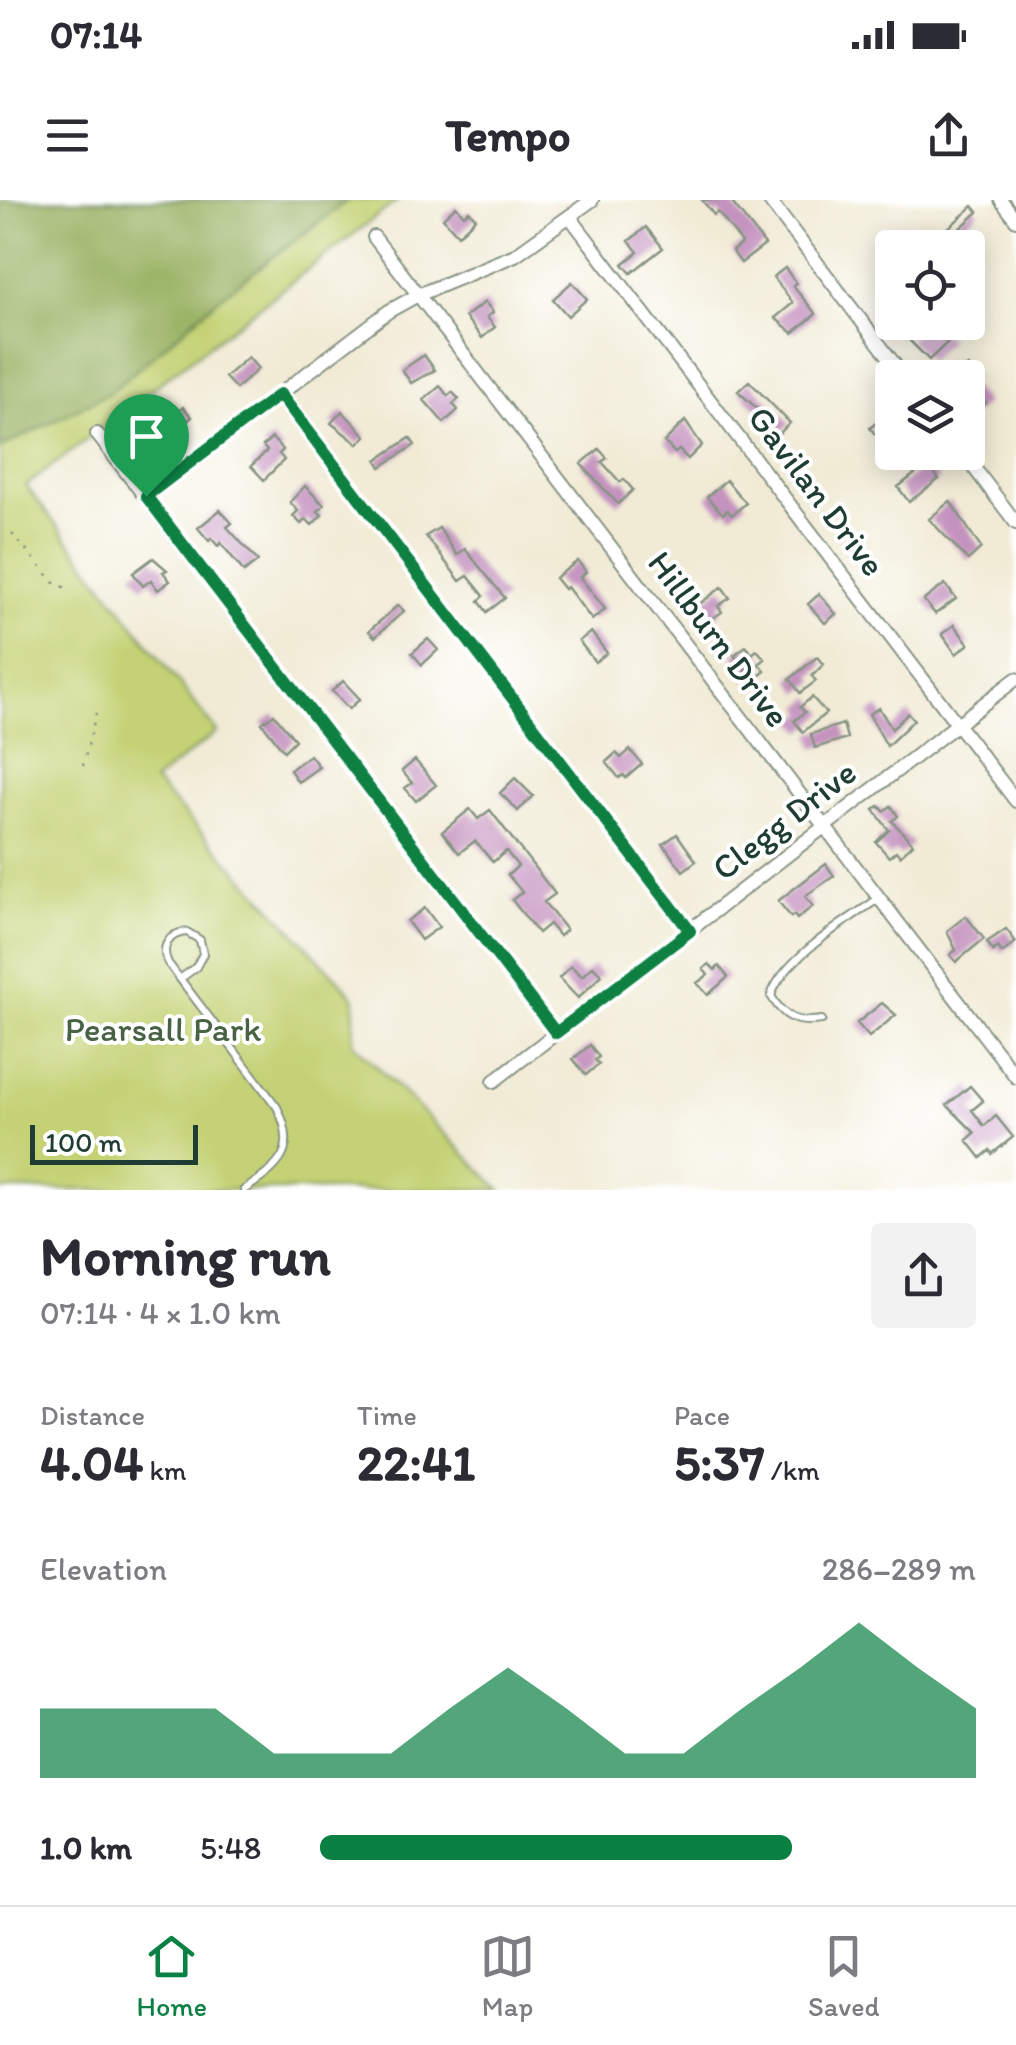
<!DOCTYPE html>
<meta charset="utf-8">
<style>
:root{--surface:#fff;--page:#f2f2f3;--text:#2b2b33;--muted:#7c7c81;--line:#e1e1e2;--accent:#0b8043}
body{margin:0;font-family:Itim,sans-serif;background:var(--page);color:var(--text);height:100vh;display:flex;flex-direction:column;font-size:38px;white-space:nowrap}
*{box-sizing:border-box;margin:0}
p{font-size:32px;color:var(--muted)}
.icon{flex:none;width:55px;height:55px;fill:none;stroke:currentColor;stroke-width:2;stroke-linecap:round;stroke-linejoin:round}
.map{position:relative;height:990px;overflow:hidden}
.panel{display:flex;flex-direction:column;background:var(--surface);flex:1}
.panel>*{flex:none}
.buttons{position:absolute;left:875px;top:30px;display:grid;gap:20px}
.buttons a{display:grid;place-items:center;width:110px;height:110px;border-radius:10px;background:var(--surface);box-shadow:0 5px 25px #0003;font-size:50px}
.scale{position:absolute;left:30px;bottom:25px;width:168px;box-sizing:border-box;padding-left:10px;border:5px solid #1f3d34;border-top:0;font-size:28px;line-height:35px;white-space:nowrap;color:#1f3d34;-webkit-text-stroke:8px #fff;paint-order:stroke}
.pin{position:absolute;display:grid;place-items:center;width:85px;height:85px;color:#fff;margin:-102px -42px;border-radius:50% 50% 50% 0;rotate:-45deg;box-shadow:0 0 10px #0007}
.pin .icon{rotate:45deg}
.round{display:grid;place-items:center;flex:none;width:105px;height:105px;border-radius:10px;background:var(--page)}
.headline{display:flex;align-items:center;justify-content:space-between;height:170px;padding:0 40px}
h1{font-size:55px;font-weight:700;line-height:75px}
.figures{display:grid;grid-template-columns:repeat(3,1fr);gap:15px;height:170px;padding:10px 40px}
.figures div{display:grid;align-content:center}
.figures b{font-size:50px;font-weight:700}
.figures small{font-size:28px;font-weight:400}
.figures p{font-size:28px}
.chart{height:280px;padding:20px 40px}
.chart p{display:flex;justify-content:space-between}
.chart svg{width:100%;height:180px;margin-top:10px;fill:var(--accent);opacity:.7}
ul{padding:0 40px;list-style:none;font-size:32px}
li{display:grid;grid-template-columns:160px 120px 1fr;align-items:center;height:75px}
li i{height:25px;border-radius:12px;background:var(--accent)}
.status{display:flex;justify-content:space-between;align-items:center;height:70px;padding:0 50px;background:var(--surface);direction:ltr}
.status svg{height:28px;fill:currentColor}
header{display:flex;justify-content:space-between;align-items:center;height:130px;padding:0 40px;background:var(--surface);font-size:45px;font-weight:700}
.tabs{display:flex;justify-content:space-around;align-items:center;height:140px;border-top:2px solid var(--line);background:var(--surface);font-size:28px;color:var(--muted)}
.tabs a{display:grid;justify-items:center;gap:5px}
.tabs .on{color:var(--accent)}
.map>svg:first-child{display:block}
.green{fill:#c4d274;stroke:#728854;stroke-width:2.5}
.forest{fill:#9bb466;stroke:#5d784d;stroke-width:2.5}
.building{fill:#c492bf}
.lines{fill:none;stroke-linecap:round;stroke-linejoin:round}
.lane-casing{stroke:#889484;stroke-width:10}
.street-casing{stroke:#889484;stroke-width:16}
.path{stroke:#889484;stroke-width:2.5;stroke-dasharray:2.5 8;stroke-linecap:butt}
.lane{stroke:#fff;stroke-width:6}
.street{stroke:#fff;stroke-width:12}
.route-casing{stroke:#fff;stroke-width:20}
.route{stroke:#0b8043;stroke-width:12}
.labels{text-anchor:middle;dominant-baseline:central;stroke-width:8;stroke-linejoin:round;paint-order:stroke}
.street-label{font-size:35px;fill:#1f3d34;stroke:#fff}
.park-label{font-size:35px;fill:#486244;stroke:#fff}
</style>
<div class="status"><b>07:14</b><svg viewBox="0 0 49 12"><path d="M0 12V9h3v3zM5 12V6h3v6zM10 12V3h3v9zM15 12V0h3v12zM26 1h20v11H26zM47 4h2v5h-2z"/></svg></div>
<header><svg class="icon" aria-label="menu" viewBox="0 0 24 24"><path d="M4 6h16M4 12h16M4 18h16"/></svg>Tempo<svg class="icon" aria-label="share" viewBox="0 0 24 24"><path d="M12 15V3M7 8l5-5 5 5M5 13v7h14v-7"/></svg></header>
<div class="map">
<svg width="1016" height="990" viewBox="0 0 1016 990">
<rect width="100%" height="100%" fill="#fff"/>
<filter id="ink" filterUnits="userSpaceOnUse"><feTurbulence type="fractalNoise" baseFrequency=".01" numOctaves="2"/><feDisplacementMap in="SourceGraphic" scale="20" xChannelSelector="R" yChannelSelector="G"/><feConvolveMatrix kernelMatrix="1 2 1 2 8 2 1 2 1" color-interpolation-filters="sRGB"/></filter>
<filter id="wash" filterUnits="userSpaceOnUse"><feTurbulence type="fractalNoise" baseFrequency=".0048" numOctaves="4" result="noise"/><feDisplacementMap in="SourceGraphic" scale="40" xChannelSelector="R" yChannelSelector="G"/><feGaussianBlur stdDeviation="2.25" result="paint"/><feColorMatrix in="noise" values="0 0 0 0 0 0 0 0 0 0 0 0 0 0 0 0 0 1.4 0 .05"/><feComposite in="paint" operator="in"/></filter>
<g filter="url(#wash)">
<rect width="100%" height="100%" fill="#f1ebd5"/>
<!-- green -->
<path class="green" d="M0,0H398L26,286L217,532L154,581L355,798L353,843L501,990H0Z"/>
<!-- forest -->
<path class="forest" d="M0,0H348L222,96L111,192L0,248Z"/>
<g id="blocks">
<!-- building -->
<path class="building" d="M702,0H730L765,45L741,63L732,51L742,43L718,12L714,15Z
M456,6L464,15L469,11L476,18L458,35L443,18Z
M973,6L978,12L944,43L938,37Z
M646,27L663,48L631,73L623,64L638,52L629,41Z
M785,68L796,83L793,86L816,114L793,133L775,118L793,103L773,77Z
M572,82L587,99L568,116L553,99Z
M485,102L493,112L487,117L495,127L482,138L465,117Z
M922,127L929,134L937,127L950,140L929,160L909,140Z
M424,155L435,170L411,183L402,170Z
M248,157L258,169L236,189L225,177Z
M968,166L975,175L968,182L986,203L974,214L968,207V178L959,172Z
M749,181L790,223L778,235L765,222L768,219L738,191Z
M440,186L448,196L452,192L459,199L453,204L458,210L444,223L424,200Z
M183,207L192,217L175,232L166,222Z
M342,211L366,236L358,244L331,223Z
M887,213L892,219V237L884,245L870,228Z
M685,221L702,245L688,259L679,250L675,253L664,242Z
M272,238L283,250L279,254L284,260L264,280L251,266L267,251L263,246Z
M410,238L415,245L381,267L377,260Z
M599,249L607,258L602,262L620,282L624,279L633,290L618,304L581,264Z
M899,252H918L939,279L909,302L898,287L916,273Z
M726,280L746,303L732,315L727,310L723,314L707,297Z
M305,286L324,305L318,311L322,315L312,325L306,319L301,324L293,316L298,311L290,302Z
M950,301L981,348L968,360L929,319Z
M220,310L232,323L227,327L258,361L244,372L221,343L218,346L211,338L209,341L198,328Z
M439,328L457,355L465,349L505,398L487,412L479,401L484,396L468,376L460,381L426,336Z
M153,358L167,370L163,372L170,381L158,390L151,380L143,386L133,373Z
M578,361L586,372L580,377L605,409L592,420L567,387L564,389L555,378Z
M945,384L956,399L935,414L924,400Z
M722,387L730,398L718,406L722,412L705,423L694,408Z
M819,394L836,414L825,423L808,404Z
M398,405L404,411L375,437L369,431Z
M954,425L969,444L956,454L942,434Z
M591,432L607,453L595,462L579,441Z
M428,439L438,450L422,465L412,453Z
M746,446L752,454L757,450L765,459L759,464L765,471L750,484L744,476L748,473L734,455Z
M817,457L824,464L812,476L816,481L800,493L790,479Z
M343,481L360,499L349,509L332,491Z
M812,497L826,513L803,532L794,521L805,512L800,507Z
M879,508L892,529L908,513L914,520L887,546L869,514Z
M274,514L295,540L284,551L262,523Z
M843,524L847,538L815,548L811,534Z
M630,550L642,564L626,578L623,575L619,578L606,562L616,553L621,558Z
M310,555L319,567L298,582L290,570Z
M415,560L436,585L416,601L405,588L412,583L402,571Z
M515,578L533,596L518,611L500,593Z
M879,606L884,611L891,606L898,616L892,621L913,644L900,656L896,651L889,657L876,642L889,630L874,610Z
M470,609L478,619L490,610L555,694L544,702L566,730L559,736L549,724L538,733L512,700L522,692L508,675L518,666L506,651L493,662L475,641L459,653L442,632Z
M677,634L696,661L683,671L663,644Z
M826,664L834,676L805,696L813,706L797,719L794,715L791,717L778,701Z
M425,708L439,727L421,740L407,721Z
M966,716L984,739L956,762L950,755L956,750L947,731Z
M1006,729L1016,742L1002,753L998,747L993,751L987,742Z
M709,764L715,770L719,766L728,777L708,795L697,783L708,775L703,769Z
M571,766L582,776L593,766L602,775L578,798L559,778Z
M882,803L896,815L869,837L857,823Z
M590,845L599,857L595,860L599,864L586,875L573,859Z
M970,886L983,901L972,910L984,926L996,916L1013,937L992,954L990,950L981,958L967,940L975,933L947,905Z"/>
</g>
</g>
<g filter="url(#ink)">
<use href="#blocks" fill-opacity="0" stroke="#889484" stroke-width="2.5"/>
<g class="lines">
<!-- lane casing -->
<g class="lane-casing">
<path id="lane" d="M180,779L196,767L203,754L200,740L187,732C169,733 160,747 168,763L277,907C299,951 280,966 244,990
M822,820C797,824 784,818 771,796C782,760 847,720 878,699"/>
</g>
<!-- street casing -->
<g class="street-casing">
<path id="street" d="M769,0L905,178
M1001,0L1016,20
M570,17L1016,601
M374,37L1016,877
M280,194L690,731
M97,234L556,833
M962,252L1016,323
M146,296L389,111L418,95L515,55L592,0
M494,881L1016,479"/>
</g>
<!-- path -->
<path class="path" d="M12,334L55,383L66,388
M83,566L96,513"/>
<!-- lane -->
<use href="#lane" class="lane"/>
<!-- street -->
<use href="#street" class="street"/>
</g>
</g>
<g class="lines" filter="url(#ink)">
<!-- route casing -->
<g class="route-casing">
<path id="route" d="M280,194L690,731L556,833L146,296Z"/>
</g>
<!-- route -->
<use href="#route" class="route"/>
</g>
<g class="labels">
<!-- street labels -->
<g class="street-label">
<text transform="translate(817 291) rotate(53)">Gavilan Drive</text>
<text transform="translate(719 439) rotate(53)">Hillburn Drive</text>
<text transform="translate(784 620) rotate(-38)">Clegg Drive</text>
</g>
<!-- park labels -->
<g class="park-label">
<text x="163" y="829">Pearsall Park</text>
</g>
</g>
</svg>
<div class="buttons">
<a><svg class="icon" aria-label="locate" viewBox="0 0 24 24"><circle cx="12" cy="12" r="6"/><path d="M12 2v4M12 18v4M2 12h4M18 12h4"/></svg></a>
<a><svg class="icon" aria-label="layers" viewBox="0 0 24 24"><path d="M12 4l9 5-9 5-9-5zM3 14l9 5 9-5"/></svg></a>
</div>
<div class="scale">100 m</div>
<div class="pin" style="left:146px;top:296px;background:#1e9e55"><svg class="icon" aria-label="arrive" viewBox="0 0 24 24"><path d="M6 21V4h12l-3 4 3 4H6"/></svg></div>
</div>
<section class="panel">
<div class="headline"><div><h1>Morning run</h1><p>07:14 · 4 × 1.0 km</p></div><a class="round"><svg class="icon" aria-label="share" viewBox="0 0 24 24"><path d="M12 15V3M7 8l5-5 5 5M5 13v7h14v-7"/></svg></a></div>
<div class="figures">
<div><p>Distance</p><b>4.04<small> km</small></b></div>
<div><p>Time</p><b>22:41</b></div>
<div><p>Pace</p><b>5:37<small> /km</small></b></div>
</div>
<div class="chart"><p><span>Elevation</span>286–289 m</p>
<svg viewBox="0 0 160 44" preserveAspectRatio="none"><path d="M0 44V27L10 27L20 27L30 27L40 38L50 38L60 38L70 27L80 17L90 27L100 38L110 38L120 27L130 17L140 6L150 17L160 27V44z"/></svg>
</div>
<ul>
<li><b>1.0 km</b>5:48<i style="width:72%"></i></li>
</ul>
</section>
<nav class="tabs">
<a class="on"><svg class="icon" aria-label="home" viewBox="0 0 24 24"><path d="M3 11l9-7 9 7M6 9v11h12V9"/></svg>Home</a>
<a><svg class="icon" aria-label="map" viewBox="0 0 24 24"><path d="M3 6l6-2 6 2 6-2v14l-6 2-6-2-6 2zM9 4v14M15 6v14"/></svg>Map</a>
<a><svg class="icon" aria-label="saved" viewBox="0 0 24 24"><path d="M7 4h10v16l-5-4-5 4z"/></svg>Saved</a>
</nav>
